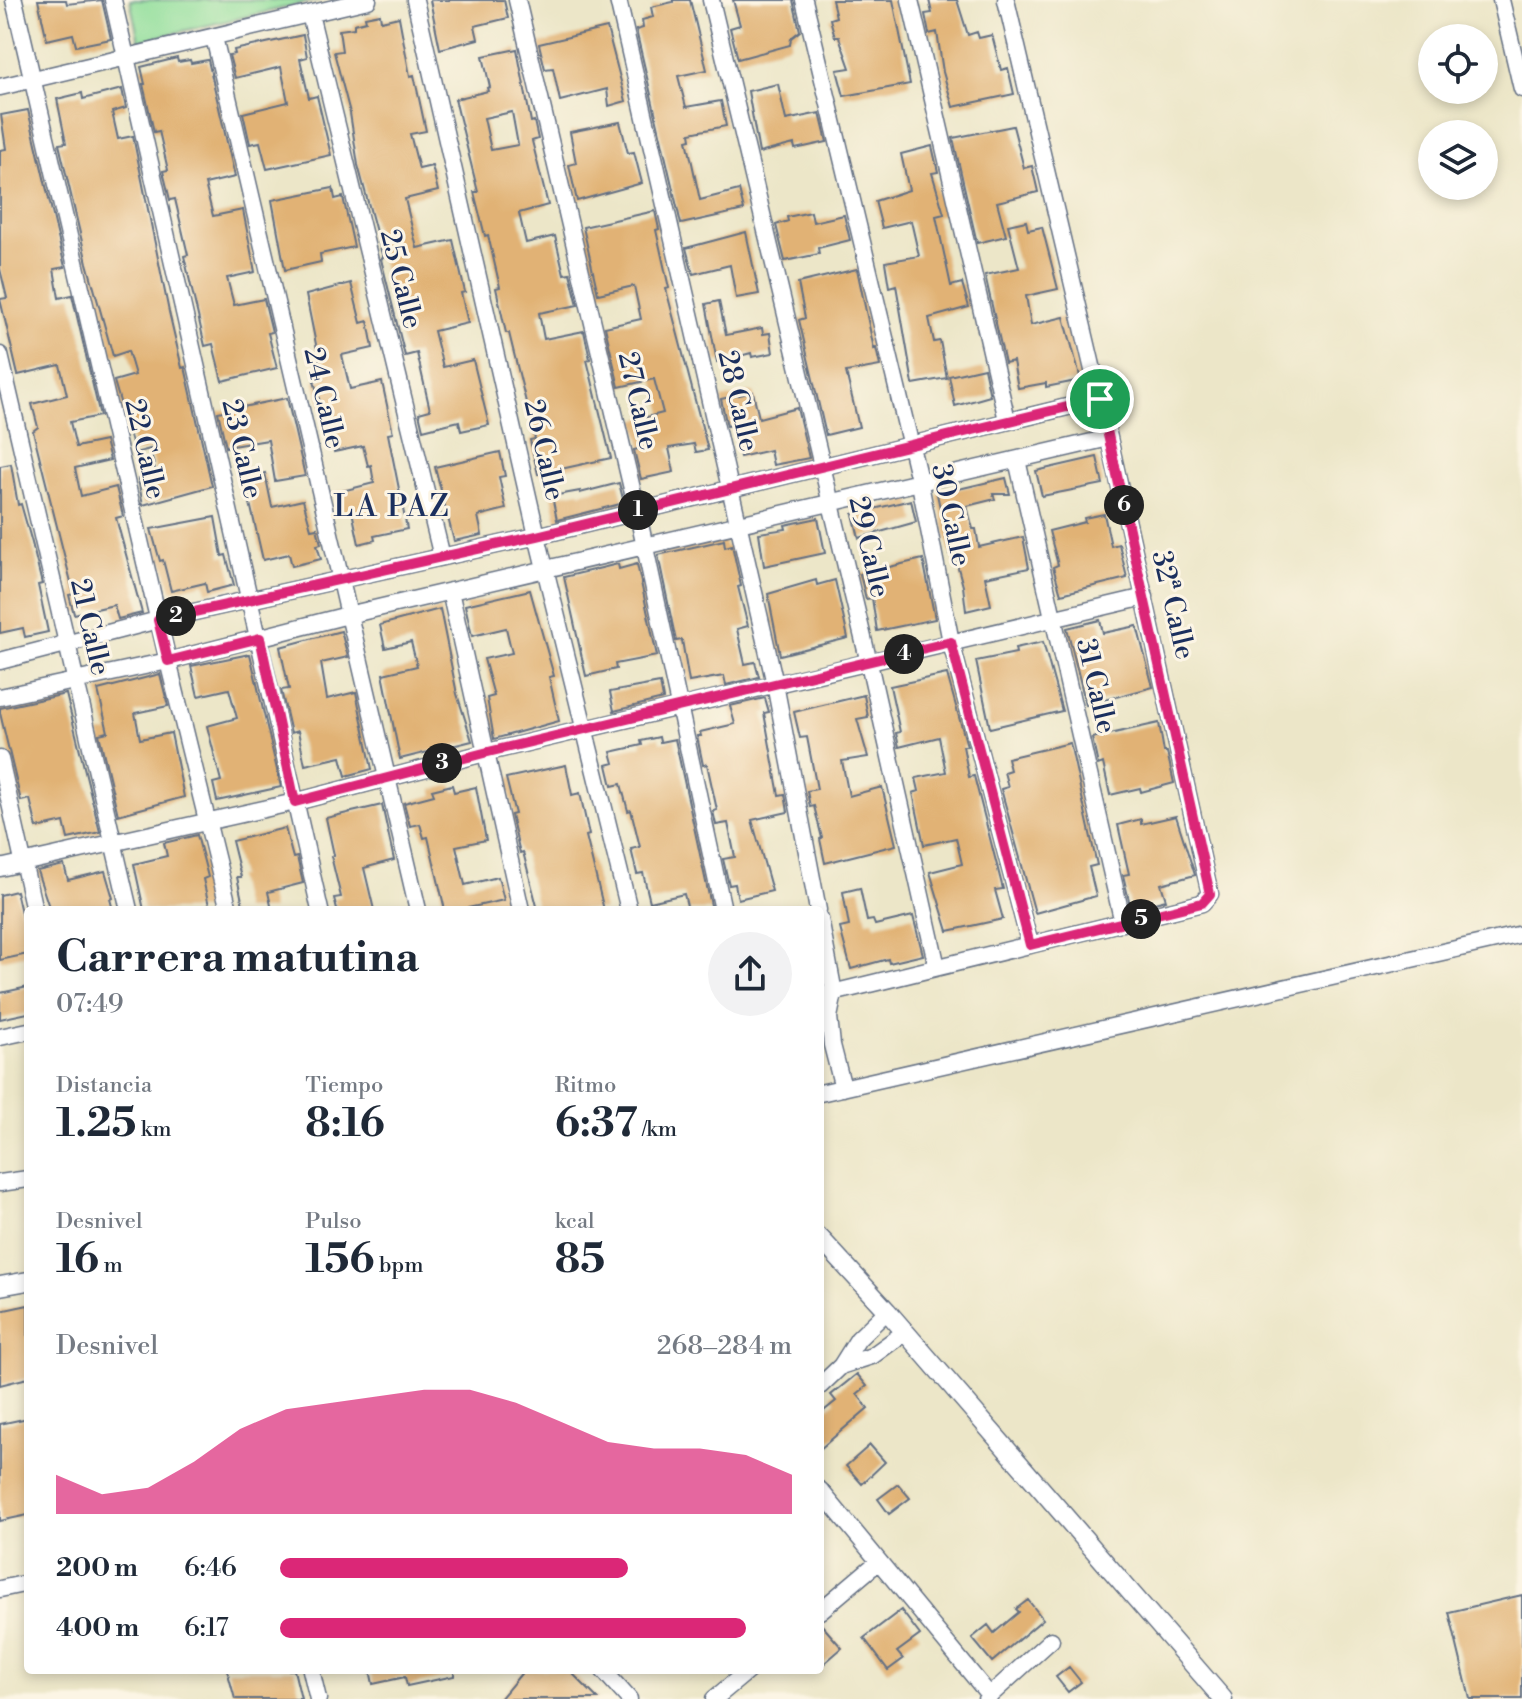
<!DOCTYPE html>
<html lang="es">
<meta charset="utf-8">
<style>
:root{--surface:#fff;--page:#f2f2f3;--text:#1f2937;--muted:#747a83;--accent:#db2777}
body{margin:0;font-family:"Libre Bodoni",serif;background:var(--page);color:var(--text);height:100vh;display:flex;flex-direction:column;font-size:30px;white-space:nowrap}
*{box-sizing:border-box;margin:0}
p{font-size:26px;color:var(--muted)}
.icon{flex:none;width:44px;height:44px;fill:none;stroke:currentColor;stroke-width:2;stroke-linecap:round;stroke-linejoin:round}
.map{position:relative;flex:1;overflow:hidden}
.panel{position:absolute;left:24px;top:906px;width:800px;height:768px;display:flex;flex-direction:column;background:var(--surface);border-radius:8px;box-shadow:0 4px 12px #0003}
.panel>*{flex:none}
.buttons{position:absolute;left:1418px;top:24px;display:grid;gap:16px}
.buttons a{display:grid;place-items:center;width:80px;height:80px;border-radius:50%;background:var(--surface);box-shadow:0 4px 12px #0003;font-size:40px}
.pin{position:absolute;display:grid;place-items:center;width:68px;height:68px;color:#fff;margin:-34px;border:4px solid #fff;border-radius:50%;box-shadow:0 2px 8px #0007}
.km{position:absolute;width:40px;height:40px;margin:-20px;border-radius:50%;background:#222;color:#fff;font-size:22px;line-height:40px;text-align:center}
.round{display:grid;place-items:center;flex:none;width:84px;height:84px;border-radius:42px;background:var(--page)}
.summary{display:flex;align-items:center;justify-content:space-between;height:136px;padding:0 32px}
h1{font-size:44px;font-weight:800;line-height:60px}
.metrics{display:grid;grid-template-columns:repeat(3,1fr);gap:12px;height:136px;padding:8px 32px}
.metrics div{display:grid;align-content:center}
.metrics b{font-size:40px;font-weight:800}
.metrics small{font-size:22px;font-weight:400}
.metrics p{font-size:22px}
.chart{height:224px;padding:16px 32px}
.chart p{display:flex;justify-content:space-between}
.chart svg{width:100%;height:144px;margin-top:8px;fill:var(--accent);opacity:.7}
ul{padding:0 32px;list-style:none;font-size:26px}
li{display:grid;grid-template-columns:128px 96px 1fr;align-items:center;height:60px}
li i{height:20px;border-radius:10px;background:var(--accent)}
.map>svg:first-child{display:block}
.green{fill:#92df9c;stroke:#56877d;stroke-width:2}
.building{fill:#e1b275;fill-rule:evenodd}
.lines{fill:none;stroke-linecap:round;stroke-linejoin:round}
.minor-casing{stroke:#646f83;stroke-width:19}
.tertiary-casing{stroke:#646f83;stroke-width:21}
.minor{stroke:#fff;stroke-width:16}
.tertiary{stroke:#fff;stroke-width:18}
.route-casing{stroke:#fff;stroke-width:16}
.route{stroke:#db2777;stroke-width:10}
.labels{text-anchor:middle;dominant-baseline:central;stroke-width:6;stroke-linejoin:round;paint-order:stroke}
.street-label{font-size:28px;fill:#1b2f5e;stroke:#fcf5e5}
.neighbourhood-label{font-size:30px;letter-spacing:2px;fill:#1b2f5e;stroke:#fcf5e5}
</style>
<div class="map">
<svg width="1522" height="1699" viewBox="0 0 1522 1699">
<rect width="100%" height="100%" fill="#fcf5e5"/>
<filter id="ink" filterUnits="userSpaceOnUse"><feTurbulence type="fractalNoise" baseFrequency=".0125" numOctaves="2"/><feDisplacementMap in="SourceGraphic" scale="16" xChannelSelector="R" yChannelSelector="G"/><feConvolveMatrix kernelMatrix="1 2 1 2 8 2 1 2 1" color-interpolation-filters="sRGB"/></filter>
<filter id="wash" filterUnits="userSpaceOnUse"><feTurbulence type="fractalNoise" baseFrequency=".006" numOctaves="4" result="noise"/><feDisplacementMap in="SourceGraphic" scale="32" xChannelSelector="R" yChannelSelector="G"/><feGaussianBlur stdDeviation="1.8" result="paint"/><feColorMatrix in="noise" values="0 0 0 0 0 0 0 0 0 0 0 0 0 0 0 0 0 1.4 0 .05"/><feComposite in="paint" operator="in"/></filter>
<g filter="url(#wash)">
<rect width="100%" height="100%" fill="#ece6c8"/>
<!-- green -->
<path class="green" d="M130,0H319L139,41Z"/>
<g id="blocks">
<!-- building -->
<path class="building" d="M38,0H66L67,4L102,0L111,39L76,46L73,34L47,40Z
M430,0H504L508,18L475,26L478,39L440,49Z
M673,0H690L707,70L678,76L686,107L721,101L726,126L690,133L691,139L687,140L700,200L739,190L744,210L681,224L636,30L643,28L642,20L653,17L651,7L673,2Z
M733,0H793L800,31L791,38L790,45L738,59L730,28L740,25Z
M832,0H893L910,84L844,96L837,70L850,68L839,37H835L830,19L836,17Z
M929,0H957L968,35L977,32L979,38L992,35L1001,70L1008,68L1014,94L953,107L943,72L937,32L929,34L925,14L932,13Z
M380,14L381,21L399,17L410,76L414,75L426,131L410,134L419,169L432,166L438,191L405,199L417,248L453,240L465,292L461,293L468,323L434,331L443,367L473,360L489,425L461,431L459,421L423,430L419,413L430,410L417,353L405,356L381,259L383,258L358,165L350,113L334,52L342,51L339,30L354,28V24L366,21L365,17Z
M607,28L626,101L609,106L607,89L560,101L553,68L545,69L539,44Z
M303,35L307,57L300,59L309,98L317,96L331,155L267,169L260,142L250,144L243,113L288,102L281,67L235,78L229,55L235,54L234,50Z
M517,49L531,122L534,121L538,139L532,141L548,205L519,213L526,243L555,236L564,274L570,273L578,305L539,313L544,339L584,331L590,359L587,360L611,458L538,474L530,440L535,439L509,333H506L496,288L500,287L488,235L485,236L474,192H478L455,99L488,91L487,88L490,87L483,56ZM512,112L518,145L491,150L484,118Z
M177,58L178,62L190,60L191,63L208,60L235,177L205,184L213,216L243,210L255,272L227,278L234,305L264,299L272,332L268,333L277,368L222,381L213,344L205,346L184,256L188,255L175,199L170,200L163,171L168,170L159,131L154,132L143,84H145L141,67Z
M778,84L786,120L820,113L827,142L795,149L794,144L759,153L748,91Z
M122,89L126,108L112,112L118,139L133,136L169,312L182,368L185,367L212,486L143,505L138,479L156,474L150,449L135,453L114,381L135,375L128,351L113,356L87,263L59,144L66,143L57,99L82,93L83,99Z
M28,110L65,267L54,269L59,298L72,295L100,416L70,422L76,447L105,441L110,460L75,468L81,496L116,487L123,516L116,518L142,613L118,619L114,605L74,614L69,595L74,594L33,431L38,427L32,404L67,395L60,365L18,375L0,299L7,298L0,269V150L6,149L1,115Z
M620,122L628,153L634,152L642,183L577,201L569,165L576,163L570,132Z
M1013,126L1024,168L1032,166L1038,192L997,202L1006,236L977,243L953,138Z
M932,146L938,172L932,173L944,214L936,216L951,286L962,283L969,307L929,318L934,342L940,341L947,378L913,384L896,285L889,287L885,262L919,256L911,221L882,228L875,201L909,190L901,154Z
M333,188L335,199L343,197L354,247L320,254L321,262L285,270L272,200Z
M655,211L659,229L656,230L669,288L666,289L708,450L696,452L694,444L669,448L674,472L641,479L634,450L642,448L635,420L663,413L654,379L619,387L605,327L641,319L634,286L598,294L583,227Z
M811,212L813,222L844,215L850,240L818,248L819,254L785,261L776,225L788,221L787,217Z
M1026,221L1028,230L1042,227L1058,289L1026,296L1031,325L1064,317L1081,380L1046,387V383L1018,388L1013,361L1005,363L985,275L1019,268L1008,225Z
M746,232L759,294L736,298L730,265L693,274L686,248Z
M857,269L874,349L876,348L880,366L846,372L859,427L826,435L799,320L805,318L798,283Z
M351,283L361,323L368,321L373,348L342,355L350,389L382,382L393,433L388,434L407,529L374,536L375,540L359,544L352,511L342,513L338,492L374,483L371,465L368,466L363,446L334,452L314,381L323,379L306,295Z
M719,301L726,335L762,328L763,334L770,333L773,353L752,357L751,353L717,362L706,304Z
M984,368L990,396L955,406L949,376Z
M753,392L759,418L797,408L809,458L773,465L770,450L740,457L733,425L727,426L721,399Z
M287,398L305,476L275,481L268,440L226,447L218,412Z
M500,452L505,476L499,477L506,509L478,516L482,535L454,541L435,467Z
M1097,457L1103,484L1042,496L1036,471Z
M11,464L18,505L21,504L32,543L42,584L38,585L48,632L25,637L23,628L0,633V466Z
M265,473L272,507L303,500L311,529L317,528L321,544L317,545L321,559L292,566L289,554L263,560L247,490H244L241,478Z
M1006,478L1010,494H993L995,499L967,506L973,529H976L979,547L1023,537L1029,568L985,577L991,605L966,611L963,586L954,553L950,554L937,494Z
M619,483L624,503L557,520L552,496L580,491V493Z
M911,500L916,522L859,538L853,514Z
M1104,514L1111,546L1119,544L1127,578L1061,594L1053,567L1058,565L1049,531L1085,522L1084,518Z
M215,517L222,556L226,555L234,585L207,592L205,583L171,591L163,560L160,561L151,529Z
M818,518L825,553L764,566L759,533L786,529L785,525Z
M724,540L725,547L732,545L741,586L738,587L748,626L737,629L745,664L755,662L759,677L726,685L724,676L689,682L682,640L676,641L658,555Z
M923,559L935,619L877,631L872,598L866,599L860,574Z
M618,564L619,569L637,564L657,656L615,664L616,669L586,676L564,577Z
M816,580L817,585L835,580L848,638L780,655L768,594Z
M530,590L554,676L549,677L559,721L494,739L487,698L494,696L484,659L512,653L506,628L472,636L465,605Z
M440,609L457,694L472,741L400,759L383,674L417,666L411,642L385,648L380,625Z
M1100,620L1103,633L1137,626L1153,687L1086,705L1067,628Z
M341,631L348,657L321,663L327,699L356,692L372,769L346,776L341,757L305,765L298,731L291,733L281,690L289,689L280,647Z
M1043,642L1062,711L990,728L976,661L1016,653L1015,648Z
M250,654L281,787L217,801L213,783L221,781L207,726L237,718L229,689L198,696L191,666Z
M160,674L168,706L135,713L140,739L171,733L184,797L118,815L99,734L108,732L98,690Z
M947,674L967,746H963L969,777L974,776L1003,889L995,890L1003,919L948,931L930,872L962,864L956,838L924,845L913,793L919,791L916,778L946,772L939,737L899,747L896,733L900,732L890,686Z
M660,683L663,699L614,711L610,692Z
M66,694L100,832L68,839L64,822L37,828L30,799L21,801L0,713V708Z
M864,695L868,717L857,719L868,757L842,761L849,796L882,787L896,845L825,863L820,839L822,838L814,806L810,807L807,791L817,789L807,737L800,738L794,712Z
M765,698L769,712L764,713L779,795L785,794L788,812L752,820L772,891L738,899L735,884L729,885L723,859L735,857L728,823L716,825L713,811L717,810L707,764L703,765L697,736H701L700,732L735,724L730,706Z
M1159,723L1164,752H1167L1174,783L1141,792L1140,788L1110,795L1103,763L1098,765L1092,738Z
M659,737L660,742L675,739L712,910H688L684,894L650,902L643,873L637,874L631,849L640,847L631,810L628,811L621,784L612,786L607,765L614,763L611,752L642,745L641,741Z
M1070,743L1097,865L1089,867L1096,896L1035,913L1001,789L1008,787L1004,772L1010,770L1007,758Z
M566,765L572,795L580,793L589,835L586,836L604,910H538L523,852L520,853L511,815L515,814L506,778Z
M452,785L454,792L476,787L486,840L456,846L465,885L498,877L504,900L459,910H445L428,837L424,838L420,824L410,826L404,803L434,795L432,790Z
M382,805L394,860L364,868L374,910H337L334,898L341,897L331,856L334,855L326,818Z
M1176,816L1195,875L1161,884L1166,900L1131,909L1123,875L1129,874L1118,825L1141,819V824Z
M285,828L293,858L297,857L303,883L268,892L272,910H244L237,877H241L232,841Z
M197,835L208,877L203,879L210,910H144L134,864L167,856L164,843Z
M64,865L68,880L105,871L113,898L110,899L113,910H50L37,871Z
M860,888L867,921L873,920L875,925L913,916L923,955L889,963L888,959L851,969L840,928L849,926L843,892Z
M16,891L28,943V954L0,960V895Z
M28,987V1013L0,1019V993Z
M28,1305V1378L0,1385V1311Z
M857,1374L867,1386L857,1394L868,1408L820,1449V1414L836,1401L831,1395Z
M28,1418V1515L0,1521V1424Z
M870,1445L885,1462L862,1484L846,1466Z
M898,1484L910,1498L889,1514L878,1499Z
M1522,1595V1699H1470L1449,1612Z
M1028,1600L1043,1619L992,1662L972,1638L988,1625L994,1633L1019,1612L1016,1609Z
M901,1610L920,1635L897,1652L903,1659L888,1670L864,1638Z
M820,1623L842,1648L820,1667Z
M1069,1667L1081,1682L1068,1692L1056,1677Z
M227,1670H294L301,1699H235Z
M370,1670H454V1676L407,1686L405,1677L373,1684Z
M524,1670H569L598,1699H500Z"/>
</g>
</g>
<g filter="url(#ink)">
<use href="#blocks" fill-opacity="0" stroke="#646f83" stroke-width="2"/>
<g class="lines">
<!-- minor casing -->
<g class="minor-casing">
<path id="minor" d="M14,0L168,661L229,910
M113,0L320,910
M415,0L537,536L629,910
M517,0L637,510L723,910
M618,0L775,684L818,910
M711,0L869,663L937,967
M804,0L920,484L951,642L1030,945
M910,0L1007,420
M1501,0L1522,89
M310,14L442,557
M214,37L418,910
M0,87L368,0
M0,355L129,910
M1017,460L1123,923
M450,591L521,910
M0,661L158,620L537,536L1100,399
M0,697L168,661L348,615L1109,438
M0,759L34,910
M0,868L295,802L484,753L1145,597
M820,919L834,993L829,1017L832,1045L843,1088
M820,996L1202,903L1210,894L1109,438L1006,0
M0,1037L28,1031
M820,1093L1522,934
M0,1183L28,1179
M841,1366L872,1356L905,1332
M820,1386L841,1366L858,1339L887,1311
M820,1490L990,1696
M0,1589L28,1583
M820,1611L878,1562
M311,1670L318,1699
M603,1670L629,1699
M714,1699L749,1670
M986,1699L1051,1640"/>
</g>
<!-- tertiary casing -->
<g class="tertiary-casing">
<path id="tertiary" d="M820,1238L887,1311L1223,1699
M0,1286L28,1281"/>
</g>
<!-- minor -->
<use href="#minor" class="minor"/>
<!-- tertiary -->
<use href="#tertiary" class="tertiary"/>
</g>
</g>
<g class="lines" filter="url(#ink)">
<!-- route casing -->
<g class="route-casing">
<path id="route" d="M1100,399L1210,894L1202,903L1030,945L951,642L484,753L295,802L260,638L168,661L158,620L537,536Z"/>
</g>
<!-- route -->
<use href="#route" class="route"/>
</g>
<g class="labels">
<!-- street labels -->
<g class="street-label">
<text transform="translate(401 279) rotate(76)">25 Calle</text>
<text transform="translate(324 398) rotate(77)">24 Calle</text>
<text transform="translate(638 401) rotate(77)">27 Calle</text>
<text transform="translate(738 401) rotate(77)">28 Calle</text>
<text transform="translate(145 449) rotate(77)">22 Calle</text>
<text transform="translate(242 449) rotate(77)">23 Calle</text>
<text transform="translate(544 450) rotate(77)">26 Calle</text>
<text transform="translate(951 515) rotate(78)">30 Calle</text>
<text transform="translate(869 547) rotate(77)">29 Calle</text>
<text transform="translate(1173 605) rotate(77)">32ª Calle</text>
<text transform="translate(90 627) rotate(77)">21 Calle</text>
<text transform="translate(1096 686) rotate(77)">31 Calle</text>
</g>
<!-- neighbourhood labels -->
<g class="neighbourhood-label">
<text x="392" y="507">LA PAZ</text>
</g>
</g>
</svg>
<div class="buttons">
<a><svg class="icon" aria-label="locate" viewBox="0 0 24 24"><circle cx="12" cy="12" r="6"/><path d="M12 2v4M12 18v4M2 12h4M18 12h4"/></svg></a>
<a><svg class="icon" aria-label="layers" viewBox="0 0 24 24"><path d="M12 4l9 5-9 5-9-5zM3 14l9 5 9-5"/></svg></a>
</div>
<div class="pin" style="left:1100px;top:399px;background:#1e9e55"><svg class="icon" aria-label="arrive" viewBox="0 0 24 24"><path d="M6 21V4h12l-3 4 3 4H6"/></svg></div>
<b class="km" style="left:638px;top:510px">1</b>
<b class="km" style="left:176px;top:616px">2</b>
<b class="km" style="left:442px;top:763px">3</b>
<b class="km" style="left:904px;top:654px">4</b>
<b class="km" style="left:1141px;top:919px">5</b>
<b class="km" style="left:1124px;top:505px">6</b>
<section class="panel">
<div class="summary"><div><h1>Carrera matutina</h1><p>07:49</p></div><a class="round"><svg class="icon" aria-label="share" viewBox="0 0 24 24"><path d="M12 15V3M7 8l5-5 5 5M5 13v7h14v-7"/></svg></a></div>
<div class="metrics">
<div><p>Distancia</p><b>1.25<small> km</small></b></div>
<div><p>Tiempo</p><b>8:16</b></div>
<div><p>Ritmo</p><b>6:37<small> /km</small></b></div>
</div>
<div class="metrics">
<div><p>Desnivel</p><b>16<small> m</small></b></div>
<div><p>Pulso</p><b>156<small> bpm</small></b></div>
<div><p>kcal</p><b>85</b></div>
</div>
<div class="chart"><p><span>Desnivel</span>268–284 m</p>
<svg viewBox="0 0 160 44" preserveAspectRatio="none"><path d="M0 44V32L10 38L20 36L30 28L40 18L50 12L60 10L70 8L80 6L90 6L100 10L110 16L120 22L130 24L140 24L150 26L160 32V44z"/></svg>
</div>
<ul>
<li><b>200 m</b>6:46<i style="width:68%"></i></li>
<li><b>400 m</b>6:17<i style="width:91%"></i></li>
</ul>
</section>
</div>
